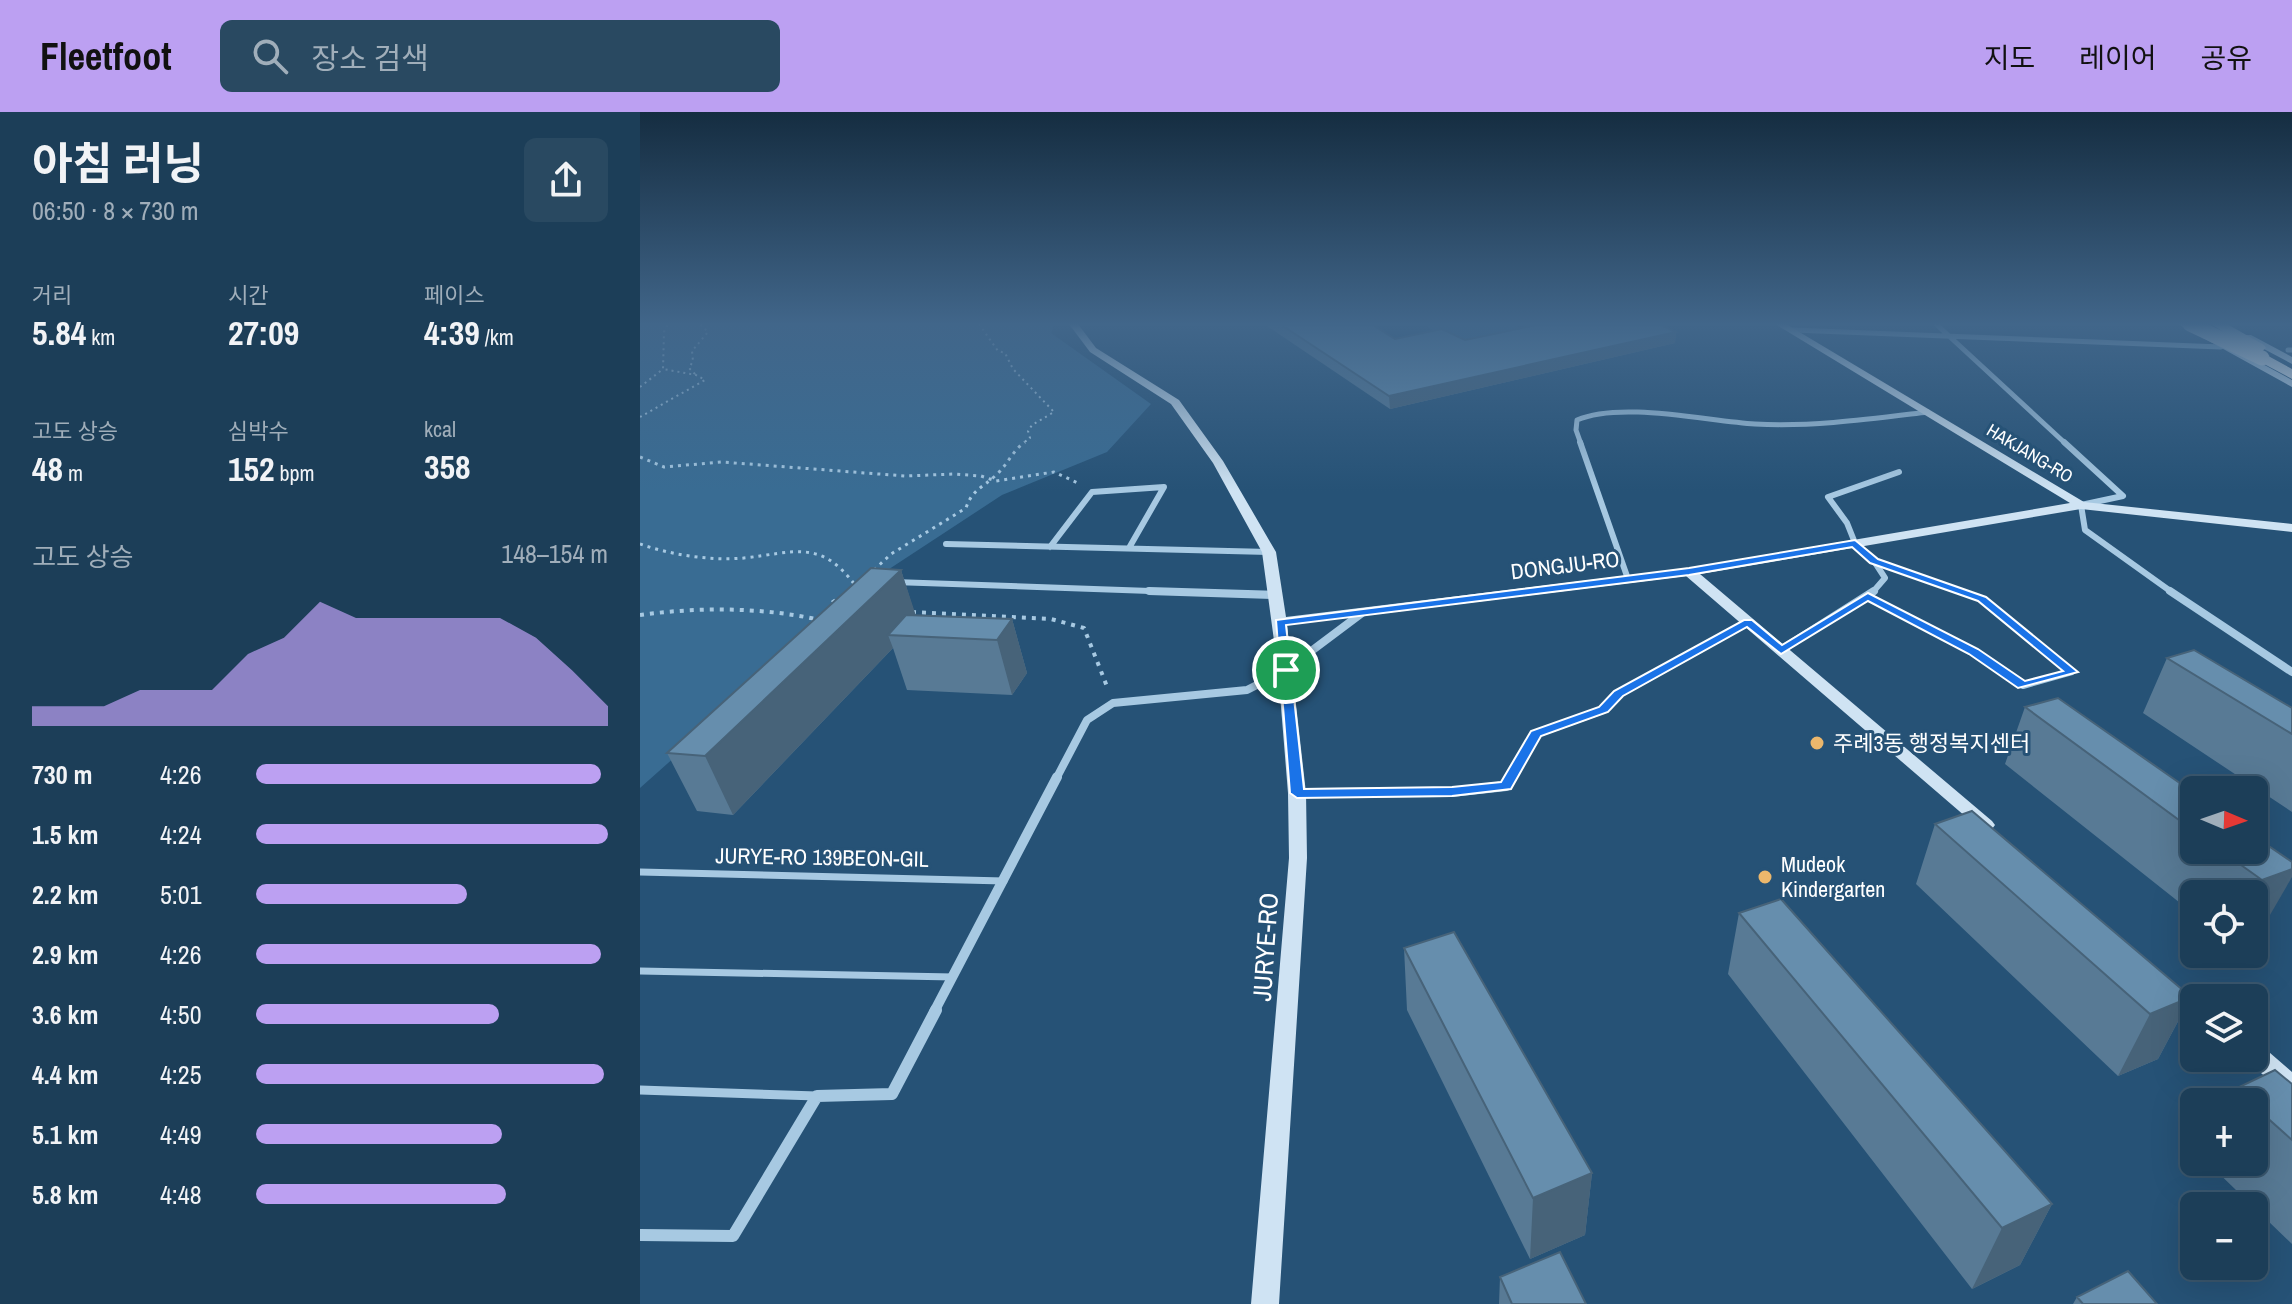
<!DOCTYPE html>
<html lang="ko">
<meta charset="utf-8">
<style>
:root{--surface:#1c3e58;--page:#294961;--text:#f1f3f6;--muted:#a0aeba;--line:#3a576e;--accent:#bca0f2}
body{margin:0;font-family:"Archivo Narrow","Noto Sans KR",sans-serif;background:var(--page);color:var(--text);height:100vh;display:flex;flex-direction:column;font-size:30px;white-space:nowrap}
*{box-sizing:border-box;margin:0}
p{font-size:26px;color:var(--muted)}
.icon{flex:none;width:44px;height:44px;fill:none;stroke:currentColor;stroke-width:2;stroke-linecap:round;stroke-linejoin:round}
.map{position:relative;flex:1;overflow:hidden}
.side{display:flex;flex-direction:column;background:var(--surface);width:640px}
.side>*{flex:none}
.needle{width:52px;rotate:92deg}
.tools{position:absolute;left:1540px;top:664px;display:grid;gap:16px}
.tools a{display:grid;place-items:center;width:88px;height:88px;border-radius:12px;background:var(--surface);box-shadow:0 8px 32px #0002,0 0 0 2px var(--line);font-size:40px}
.pin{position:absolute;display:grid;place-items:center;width:68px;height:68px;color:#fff;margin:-34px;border:4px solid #fff;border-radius:50%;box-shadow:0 2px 8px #0007}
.round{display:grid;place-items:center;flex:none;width:84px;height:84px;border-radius:12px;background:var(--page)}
.headline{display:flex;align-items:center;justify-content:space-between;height:136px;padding:0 32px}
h1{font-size:44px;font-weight:700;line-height:60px}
.metrics{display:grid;grid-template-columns:repeat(3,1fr);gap:12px;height:136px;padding:8px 32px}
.metrics div{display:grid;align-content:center}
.metrics b{font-size:34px;font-weight:700}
.metrics small{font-size:22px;font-weight:400}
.metrics p{font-size:22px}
.chart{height:224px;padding:16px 32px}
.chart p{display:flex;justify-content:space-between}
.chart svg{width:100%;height:144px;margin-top:8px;fill:var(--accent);opacity:.7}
ul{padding:0 32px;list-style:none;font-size:26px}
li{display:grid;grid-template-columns:128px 96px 1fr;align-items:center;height:60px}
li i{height:20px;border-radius:10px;background:var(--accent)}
header{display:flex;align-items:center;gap:48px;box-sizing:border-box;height:112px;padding:0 40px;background:var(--accent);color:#111}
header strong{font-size:38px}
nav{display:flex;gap:44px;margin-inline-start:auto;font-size:28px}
.search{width:560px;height:72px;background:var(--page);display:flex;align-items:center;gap:20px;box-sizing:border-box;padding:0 28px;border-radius:12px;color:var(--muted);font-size:30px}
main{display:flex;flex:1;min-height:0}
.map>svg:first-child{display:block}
.green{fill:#396c93}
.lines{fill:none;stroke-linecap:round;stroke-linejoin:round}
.path-far2{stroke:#a7c9e2;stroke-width:2;stroke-dasharray:2 4;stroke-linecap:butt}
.path-far1{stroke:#a7c9e2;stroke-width:3;stroke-dasharray:3 5;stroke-linecap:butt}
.path{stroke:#a7c9e2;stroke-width:4;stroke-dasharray:4 6;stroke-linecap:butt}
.lane-far3{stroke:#a7c9e2;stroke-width:5}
.lane-far2{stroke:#a7c9e2;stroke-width:6}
.lane-far1{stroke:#a7c9e2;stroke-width:7}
.lane{stroke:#a7c9e2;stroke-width:9}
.street-far4{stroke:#a7c9e2;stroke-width:5}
.street-far3{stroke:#a7c9e2;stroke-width:6}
.street-far2{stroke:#a7c9e2;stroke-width:8}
.street-far1{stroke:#a7c9e2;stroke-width:10}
.street{stroke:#a7c9e2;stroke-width:12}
.secondary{fill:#cfe3f3;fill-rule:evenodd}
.highway{fill:#fff;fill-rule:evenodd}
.highway-bridge{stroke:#fff;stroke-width:15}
.wall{fill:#587a95}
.shaded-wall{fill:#476379}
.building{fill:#668ead;stroke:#476379;stroke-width:2}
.route{fill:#1a73e8;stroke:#fff;stroke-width:2;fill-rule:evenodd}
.poi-dot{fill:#ebb76c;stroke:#265276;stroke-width:3}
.labels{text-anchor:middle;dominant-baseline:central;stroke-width:6;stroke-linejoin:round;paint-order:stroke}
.far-street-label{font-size:18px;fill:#fff;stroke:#265276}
.street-label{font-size:22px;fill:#fff;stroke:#265276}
.poi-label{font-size:22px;fill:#fff;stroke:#265276;text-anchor:start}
.near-street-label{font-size:26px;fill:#fff;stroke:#265276}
</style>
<header>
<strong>Fleetfoot</strong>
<div class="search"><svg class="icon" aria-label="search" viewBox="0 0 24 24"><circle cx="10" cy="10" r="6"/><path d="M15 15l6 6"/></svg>장소 검색</div>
<nav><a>지도</a><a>레이어</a><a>공유</a></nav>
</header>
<main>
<section class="side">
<div class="headline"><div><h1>아침 러닝</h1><p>06:50 · 8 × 730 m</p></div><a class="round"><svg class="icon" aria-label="share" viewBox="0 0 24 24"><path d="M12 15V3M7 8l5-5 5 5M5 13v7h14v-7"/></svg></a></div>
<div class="metrics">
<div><p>거리</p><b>5.84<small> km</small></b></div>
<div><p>시간</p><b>27:09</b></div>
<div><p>페이스</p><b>4:39<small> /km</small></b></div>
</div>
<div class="metrics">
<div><p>고도 상승</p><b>48<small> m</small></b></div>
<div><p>심박수</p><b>152<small> bpm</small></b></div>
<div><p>kcal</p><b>358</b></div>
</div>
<div class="chart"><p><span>고도 상승</span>148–154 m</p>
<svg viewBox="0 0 160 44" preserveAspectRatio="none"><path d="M0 44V38L10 38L20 38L30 33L40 33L50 33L60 22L70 17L80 6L90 11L100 11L110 11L120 11L130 11L140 17L150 27L160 38V44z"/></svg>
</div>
<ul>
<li><b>730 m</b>4:26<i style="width:98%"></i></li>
<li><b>1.5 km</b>4:24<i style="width:100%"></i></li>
<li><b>2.2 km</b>5:01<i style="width:60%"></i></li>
<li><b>2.9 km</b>4:26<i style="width:98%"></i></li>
<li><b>3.6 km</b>4:50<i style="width:69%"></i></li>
<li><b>4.4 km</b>4:25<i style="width:99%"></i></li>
<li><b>5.1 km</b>4:49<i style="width:70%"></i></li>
<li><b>5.8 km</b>4:48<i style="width:71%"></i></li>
</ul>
</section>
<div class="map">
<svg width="1652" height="1192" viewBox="0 0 1652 1192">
<rect width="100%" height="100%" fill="#265276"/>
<!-- green -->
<path class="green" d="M0,212H414L411,221L511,292L467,340L362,383L237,465L0,676Z
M782,212H872L892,222L825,236Z"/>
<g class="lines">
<!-- path-far2 -->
<path class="path-far2" d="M339,212L358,239L365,241L373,257L414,300L392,313L388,319L390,326L382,332
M55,262L49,256L53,249L52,239L68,220L60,212
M0,275L23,257L24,220L28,212
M0,305L65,268L56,263L23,257"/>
<!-- path-far1 -->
<path class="path-far1" d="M0,345L24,355L82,350L265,364L314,362L341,364L356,369L414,360L440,372
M0,432C32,443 70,449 104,446C153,441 180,426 215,473L213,475
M234,458L251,442L326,396C332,378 342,376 355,364C367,354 372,339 385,330"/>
<!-- path -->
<path class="path" d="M195,494L189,493L200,485
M272,500L411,507L444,516L468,577
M0,503C59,495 122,495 180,508"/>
<!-- lane-far3 -->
<path class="lane-far3" d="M1234,449L1324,481"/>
<!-- lane-far2 -->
<path class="lane-far2" d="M1228,485L1333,540L1383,574L1432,560L1342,487L1318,479"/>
<!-- lane-far1 -->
<path class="lane-far1" d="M0,760L364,769
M0,859L313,865"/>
<!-- lane -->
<path class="lane" d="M0,978L177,984"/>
<!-- street-far4 -->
<path class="street-far4" d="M1296,212L1426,332
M1153,218L1581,235
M1648,238H1652
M941,332L936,318L937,308C981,289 1066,309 1115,312C1174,315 1230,307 1288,300"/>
<!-- street-far3 -->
<path class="street-far3" d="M940,330L988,467
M1424,330L1483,384L1441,393L1445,418L1533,481
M306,432L629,440
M410,435L452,380L524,375L489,436
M254,470L567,481
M1232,481L1245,466L1234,449L1215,431L1207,411L1188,385L1259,360"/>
<!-- street-far2 -->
<path class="street-far2" d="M509,479L636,483
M1530,479L1652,560
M1141,538L1234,479
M416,667L447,608L473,591L607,578L646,558L722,501
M870,667L896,622L963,598L979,582L1108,510"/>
<!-- street-far1 -->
<path class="street-far1" d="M658,681L812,680L866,674L871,665
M294,900L417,665"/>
<!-- street -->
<path class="street" d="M0,1123L93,1124L177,984L252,982L296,898"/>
<!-- secondary -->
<path class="secondary" d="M429,212H438L456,236L539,288L583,349L636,440L646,505L1049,456L1430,391L1135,212H1146L1444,390L1652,412V420L1441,397L1060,462L1352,709L1355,713L1352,717H1340L1046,464L647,513L666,681L667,746L639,1192H611L649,746L648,681L638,558L622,440L573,351L531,292L450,240Z
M1538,212H1549L1652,268V275Z
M1605,223H1611L1652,245V252L1605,227Z
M1614,932L1622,934L1652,960V984L1644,981L1606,948L1614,946Z"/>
<!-- highway -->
<path class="highway" d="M1571,212H1587L1624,233L1626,236L1621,240L1652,257V267L1596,237L1594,234L1599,230Z"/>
<!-- highway-bridge -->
<path class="highway-bridge" d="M1550,212L1622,246"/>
</g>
<!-- wall -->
<path class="wall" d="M624,212H731L755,227L825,228L1036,220L1035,231L750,297Z
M261,458L275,503L372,507L387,561L372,583L267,578L253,536L93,703L57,699L27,641Z
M1527,546L1652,596V700L1503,601Z
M1385,595L1554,681V738H1614L1652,750L1623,815L1614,819V782H1554V802L1365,652Z
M1295,712L1551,885L1518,947L1478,964L1276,772Z
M1099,801L1412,1092L1380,1153L1332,1177L1088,862Z
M764,836L952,1061L945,1123L890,1147L767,898Z
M1652,972V1132L1567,1050H1614V990H1587L1595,977Z
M860,1165L946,1192H859Z
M1437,1185L1517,1192H1433Z"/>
<!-- shaded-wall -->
<path class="shaded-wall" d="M1036,220L1035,231L750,297L749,284Z
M261,458L278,510L248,523L253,536L93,703L65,644Z
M372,507L387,561L372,583L357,528Z
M1652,757V765L1623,815L1614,819V783L1622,768Z
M1551,885L1518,947L1478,964L1510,902Z
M952,1061L945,1123L890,1147L893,1086Z
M1412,1092L1380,1153L1332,1177L1362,1116Z"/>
<!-- building -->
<path class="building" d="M640,212H731L755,227L802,217L825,228L901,212H1019L1036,220L749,284Z
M231,456L261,458L65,644L27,641Z
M266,503L372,507L357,528L248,523Z
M1554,538L1652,596V622L1527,546Z
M1418,586L1554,681V719L1385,595Z
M1332,699L1551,885L1510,902L1295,712Z
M1614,724L1652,750V757L1622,768L1580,738H1614Z
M1141,787L1412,1092L1362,1116L1099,801Z
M814,820L952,1061L893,1086L764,836Z
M1635,958L1652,972V1028L1614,994V990H1609L1595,977Z
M920,1140L946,1192H872L860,1165Z
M1488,1159L1517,1192H1443L1437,1185Z"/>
<!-- sky -->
<linearGradient id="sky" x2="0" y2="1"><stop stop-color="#152d41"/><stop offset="0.56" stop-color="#41668a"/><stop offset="1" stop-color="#41668a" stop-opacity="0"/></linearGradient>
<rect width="1652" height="379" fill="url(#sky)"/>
<!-- route -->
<path class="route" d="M1215,428L1238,447L1346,485L1438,560L1378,576L1329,542L1228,489L1141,542L1107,515L983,584L968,600L901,624L871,677L812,684L657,686L650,681L636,508L1049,456ZM1212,435L1230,451L1338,489L1423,559L1385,569L1338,537L1228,481L1142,533L1112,508H1104L974,579L959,595L891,619L861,670L812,675L664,677L646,513L1049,463Z"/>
<!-- markers -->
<g class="poi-dot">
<circle cx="1177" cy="631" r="8"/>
<circle cx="1125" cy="765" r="8"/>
</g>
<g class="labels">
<!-- far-street labels -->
<g class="far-street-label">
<text transform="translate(1390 341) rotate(31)">HAKJANG-RO</text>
</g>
<!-- street labels -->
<g class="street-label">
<text transform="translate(925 453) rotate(-7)">DONGJU-RO</text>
<text transform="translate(182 745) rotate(1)">JURYE-RO 139BEON-GIL</text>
</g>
<!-- poi labels -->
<g class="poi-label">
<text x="1193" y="631">주례3동 행정복지센터</text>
<text x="1141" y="752">Mudeok<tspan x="1141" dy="25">Kindergarten</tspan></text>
</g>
<!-- near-street labels -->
<g class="near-street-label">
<text transform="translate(625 835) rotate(-86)">JURYE-RO</text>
</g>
</g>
</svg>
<div class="tools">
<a><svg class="needle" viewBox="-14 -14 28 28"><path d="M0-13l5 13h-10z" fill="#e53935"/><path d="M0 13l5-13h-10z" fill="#a0aeba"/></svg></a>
<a><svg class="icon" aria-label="locate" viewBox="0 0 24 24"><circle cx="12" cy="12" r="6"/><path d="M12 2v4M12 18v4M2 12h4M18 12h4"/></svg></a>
<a><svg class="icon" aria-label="layers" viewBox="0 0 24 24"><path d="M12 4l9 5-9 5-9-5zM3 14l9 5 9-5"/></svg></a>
<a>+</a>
<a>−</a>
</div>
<div class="pin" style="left:646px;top:558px;background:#1e9e55"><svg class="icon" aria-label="arrive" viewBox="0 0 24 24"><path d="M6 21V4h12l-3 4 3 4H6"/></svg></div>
</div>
</main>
